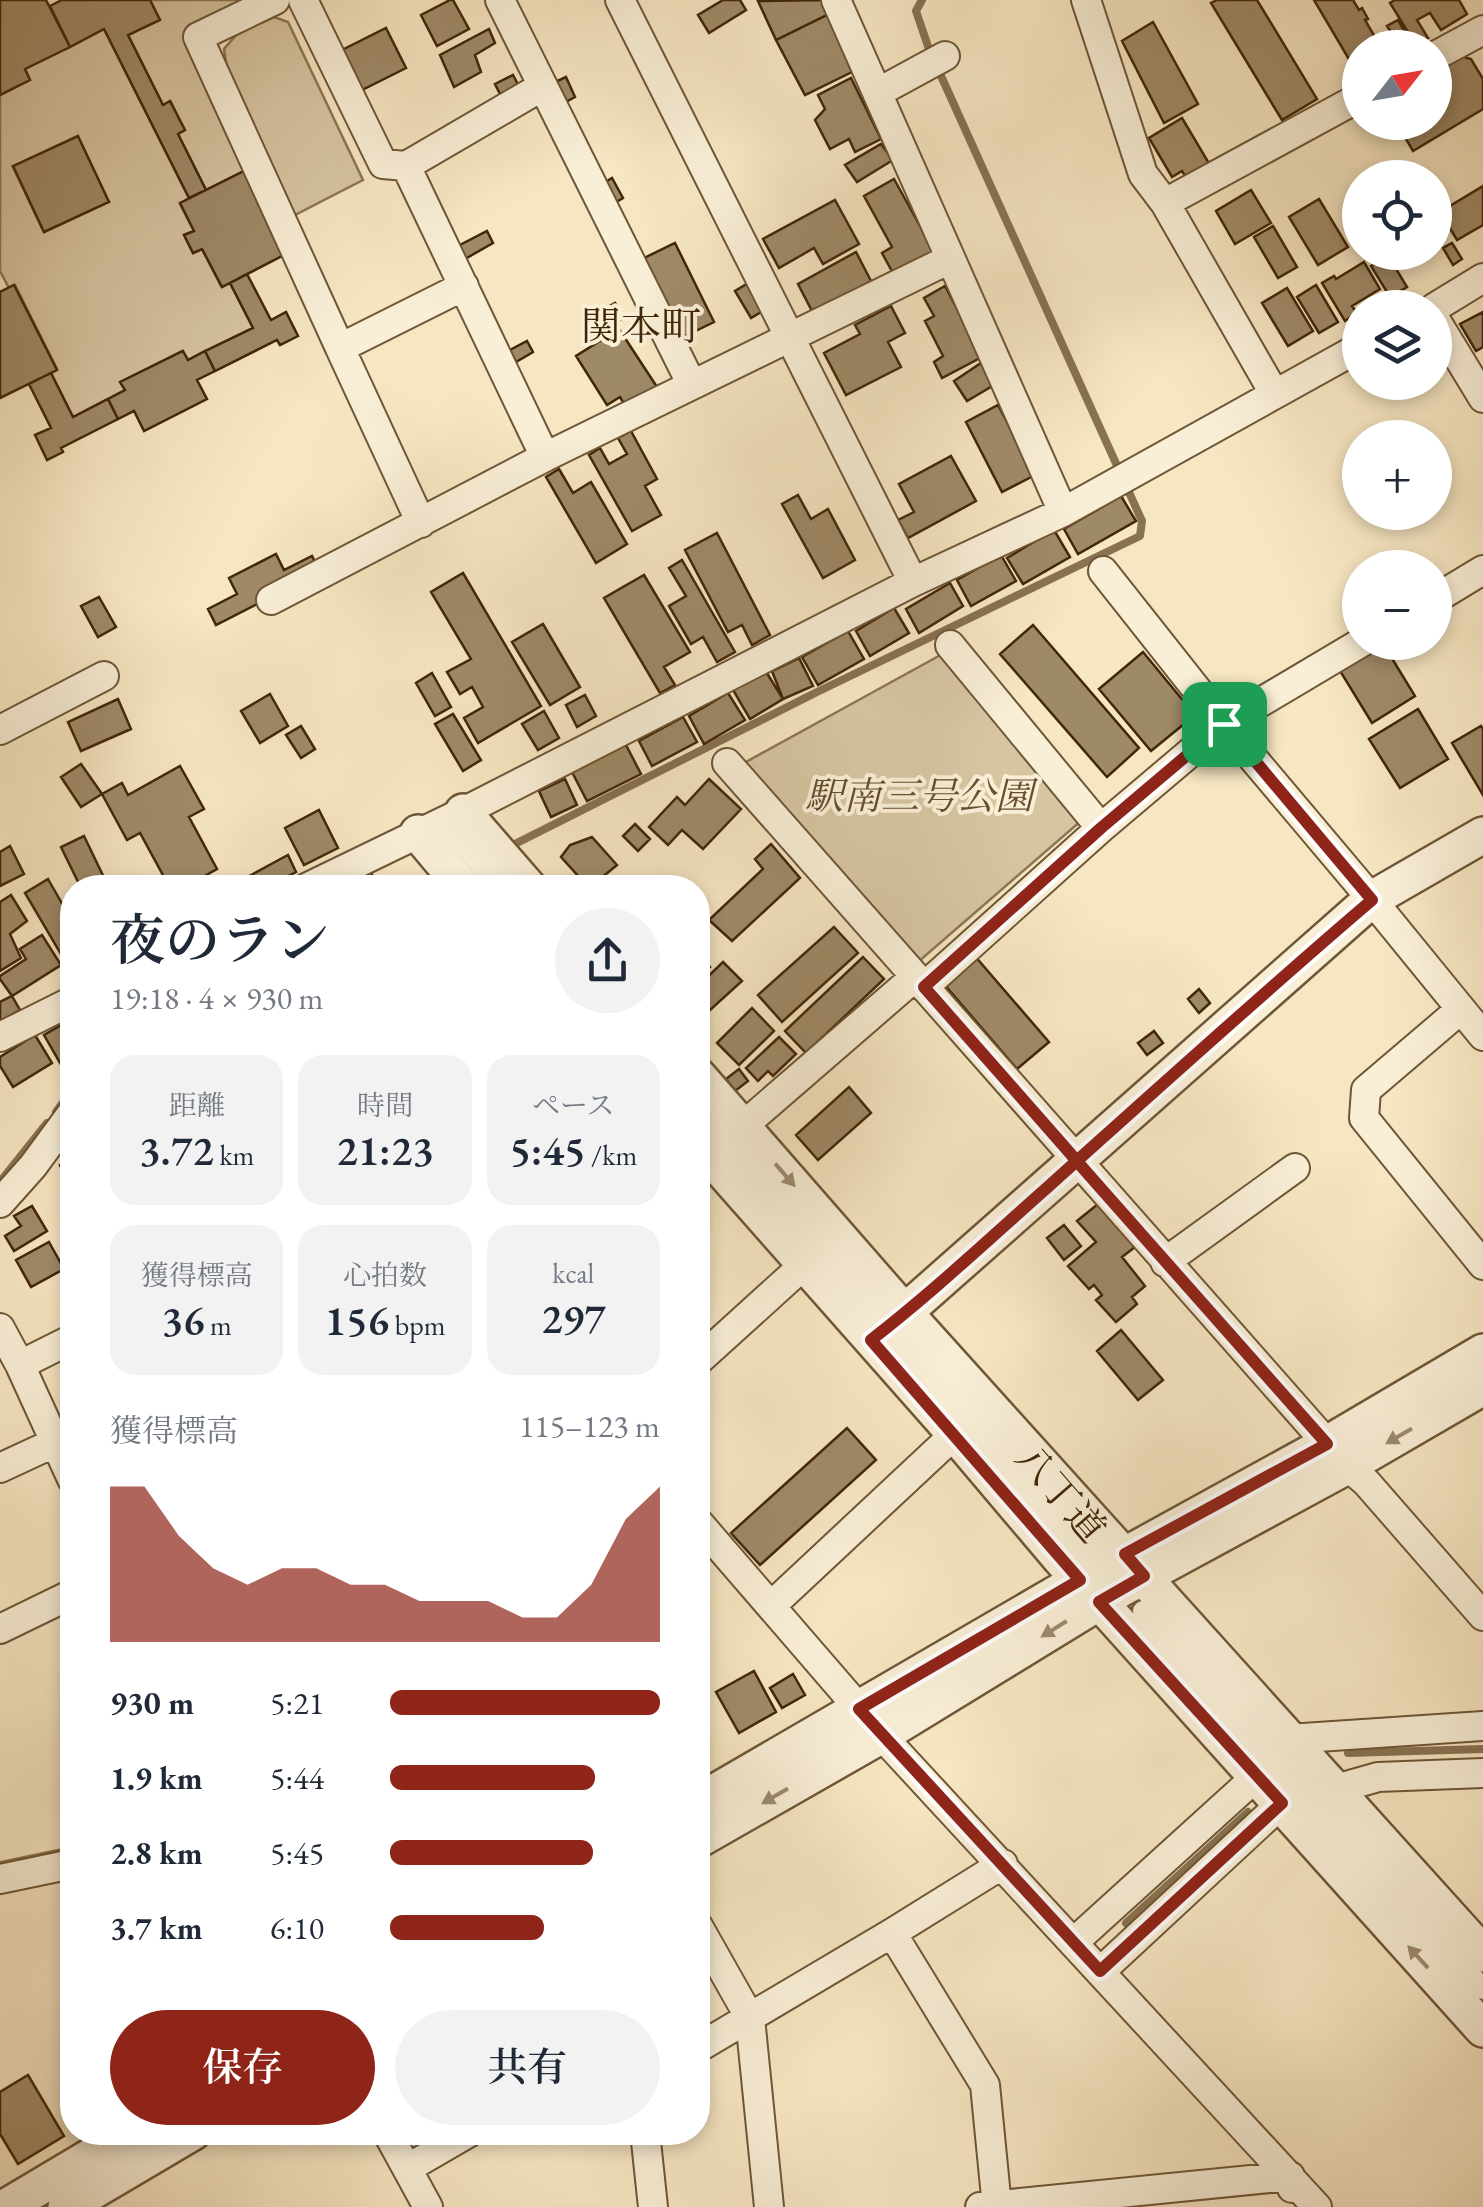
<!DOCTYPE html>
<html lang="ja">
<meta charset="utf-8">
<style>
:root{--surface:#fff;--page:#f2f2f3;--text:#1f2937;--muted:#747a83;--accent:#8f2418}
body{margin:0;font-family:"EB Garamond","Noto Serif JP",serif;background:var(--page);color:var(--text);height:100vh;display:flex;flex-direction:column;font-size:38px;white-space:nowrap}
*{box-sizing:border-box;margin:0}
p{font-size:32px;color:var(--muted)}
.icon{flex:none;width:55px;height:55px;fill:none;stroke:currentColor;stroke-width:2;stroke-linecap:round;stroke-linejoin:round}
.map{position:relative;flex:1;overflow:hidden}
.panel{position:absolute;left:60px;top:875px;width:650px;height:1270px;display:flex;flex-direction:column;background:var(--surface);border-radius:40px;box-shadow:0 5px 15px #0003}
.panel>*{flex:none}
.needle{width:65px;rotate:59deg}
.buttons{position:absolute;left:1342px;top:30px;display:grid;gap:20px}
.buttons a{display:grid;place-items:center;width:110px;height:110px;border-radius:50%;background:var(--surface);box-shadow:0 5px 15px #0003;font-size:50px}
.pin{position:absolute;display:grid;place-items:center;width:85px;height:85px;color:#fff;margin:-42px;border-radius:20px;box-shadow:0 5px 15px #0006}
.round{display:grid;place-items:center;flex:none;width:105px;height:105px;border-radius:52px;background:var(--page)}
.head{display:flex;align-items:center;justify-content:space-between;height:170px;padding:0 50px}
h1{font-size:55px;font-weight:600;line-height:75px}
.metrics{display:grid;grid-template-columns:repeat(3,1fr);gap:15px;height:170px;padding:10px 50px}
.metrics div{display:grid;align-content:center;border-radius:25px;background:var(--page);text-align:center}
.metrics b{font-size:42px;font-weight:600}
.metrics small{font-size:28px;font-weight:400}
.metrics p{font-size:28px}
.chart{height:280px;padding:20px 50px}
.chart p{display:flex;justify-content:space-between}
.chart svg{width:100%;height:180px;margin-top:10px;fill:var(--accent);opacity:.7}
.primary-button{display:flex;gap:20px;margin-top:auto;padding:20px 50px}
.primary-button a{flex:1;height:115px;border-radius:60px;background:var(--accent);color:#fff;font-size:40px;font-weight:600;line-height:115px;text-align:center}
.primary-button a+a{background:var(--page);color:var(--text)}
ul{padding:0 50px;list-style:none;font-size:32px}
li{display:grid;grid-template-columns:160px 120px 1fr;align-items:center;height:75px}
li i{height:25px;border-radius:12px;background:var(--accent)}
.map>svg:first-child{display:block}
.green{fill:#d7c5a2;stroke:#8c7654;stroke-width:2.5;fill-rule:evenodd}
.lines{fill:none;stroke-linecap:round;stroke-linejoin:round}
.stream{stroke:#887251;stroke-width:8}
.building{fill:#9f8a68;stroke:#412607;stroke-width:2.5}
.pedestrian-casing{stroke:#6e5636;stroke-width:25}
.minor-casing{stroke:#6e5636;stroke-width:32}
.tertiary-casing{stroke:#6e5636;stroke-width:40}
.pedestrian{stroke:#f9efd7;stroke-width:20}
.minor{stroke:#f9efd7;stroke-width:28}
.tertiary{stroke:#f9efd7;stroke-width:35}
.oneway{fill:#9d8a6f}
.route-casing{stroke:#fff;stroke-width:20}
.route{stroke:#8f2418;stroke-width:12}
.labels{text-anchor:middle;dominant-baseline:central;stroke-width:8;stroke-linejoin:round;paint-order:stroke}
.park-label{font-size:38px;font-style:italic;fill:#664e2e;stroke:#f9efd7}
.street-label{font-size:38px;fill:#412607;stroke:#f9efd7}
.neighbourhood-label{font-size:40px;fill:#412607;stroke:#f9efd7}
</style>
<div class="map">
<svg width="1483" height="2207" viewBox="0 0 1483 2207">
<rect width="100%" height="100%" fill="#f6e6c2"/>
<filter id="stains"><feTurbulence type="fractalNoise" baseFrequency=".002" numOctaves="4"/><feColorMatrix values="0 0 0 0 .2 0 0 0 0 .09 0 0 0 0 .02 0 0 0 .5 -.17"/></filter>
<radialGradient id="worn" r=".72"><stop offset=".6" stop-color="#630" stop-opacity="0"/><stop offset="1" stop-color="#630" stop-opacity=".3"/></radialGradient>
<!-- green -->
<path class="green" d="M150,0H254L186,32L244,171L206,190L178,134L184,130L171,102L163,105L128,35L159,20Z
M274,17L288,22L363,180L289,218L228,76L224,49L238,33Z
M104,29L189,198L180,204L194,231L184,235L193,253L202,249L221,286L230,283L253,328L188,360L182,351L121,382L125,390L73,417L51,373L57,369L15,285L9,288L0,271V95L30,80L25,69ZM13,167L108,202L44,232Z
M946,652L1082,820L918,962L744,763Z"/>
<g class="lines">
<!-- stream -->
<path class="stream" d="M922,0L916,11L931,55
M509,847L817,692L1140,536L1142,521L937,67
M56,1112L72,1090
M0,1182L47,1123
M1348,1753L1483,1749
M0,1865L72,1850
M1126,1923L1248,1812"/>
</g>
<!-- building -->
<path class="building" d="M0,0H46L70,47L25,69L30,80L0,95Z
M62,0H150L160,20L128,35L163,105L170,101L185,130L178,134L206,190L189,198L104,29L70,47L50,6Z
M450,0H453L469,29L437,46L421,15Z
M723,0H740L746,10L709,33L698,15Z
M822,0L829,14L776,40L758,1Z
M1217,0H1257L1317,99L1282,120L1211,3Z
M1314,0H1353L1359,10L1362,8L1368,19L1365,20L1379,44L1373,48H1360V55L1350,61Z
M1395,0H1459L1467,14L1441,30L1430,13L1417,20L1428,38L1416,45L1390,3Z
M829,14L852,72L805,95L776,40Z
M1398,20L1405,32L1395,38L1387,26Z
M1153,22L1198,104L1164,123L1122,41Z
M386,28L406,68L358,92L340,51Z
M489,29L495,43L475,55L481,72L454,87L440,55Z
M1461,56L1471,59L1483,79V109L1413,151L1396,122H1435V72Z
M513,75L521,90L503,100L495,84Z
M566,77L575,97L562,104L553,83Z
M851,78L881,139L855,152L849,139L830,149L815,120L825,109L818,95Z
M1182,118L1210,165L1187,179L1182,171L1172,177L1149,138Z
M78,136L109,202L44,232L13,166Z
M881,144L893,160L857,182L845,165Z
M244,171L286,254L222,287L202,249L193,253L184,235L194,231L180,203Z
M612,178L623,198L613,204L602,184Z
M894,179L935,253L894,275L882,253L892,247L864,196Z
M1483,186V225L1457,240L1440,212Z
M1251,190L1271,223L1235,244L1216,211Z
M1319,199L1348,247L1318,265L1289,217Z
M835,200L859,244L823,264L814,248L779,268L763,239Z
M1273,226L1297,267L1278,278L1254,237Z
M487,231L493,243L465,259L458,246Z
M675,243L714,322L679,339L640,260Z
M1452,243L1462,259L1453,265L1443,248Z
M856,252L871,281L813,313L798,284Z
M1375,252H1386L1407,287L1390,297L1371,266L1380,261Z
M1364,262L1380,289L1352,306L1357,313L1345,321L1322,283L1334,276L1336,279Z
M247,274L271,320L286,312L298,336L280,345L277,340L215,371L205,351L253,328L230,283Z
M750,282L766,309L751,318L735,291Z
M14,285L57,370L0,398V292Z
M1316,285L1338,322L1319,333L1297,297Z
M945,286L982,357L942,378L934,362L943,356L925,321L934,316L924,298Z
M1287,288L1313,331L1288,346L1262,303Z
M615,303L624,318L592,336L584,321Z
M891,306L905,333L888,342L901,367L846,395L824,353L860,334L855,325Z
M1483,312V347L1476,351L1460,324Z
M619,329L657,387L626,407L620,397L607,405L576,356Z
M527,341L533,352L516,362L510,350Z
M183,351L188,360L205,351L215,371L197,380L207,399L144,431L134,411L118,419L108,399L125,390L120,382Z
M984,361L994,385L967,401L954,381Z
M51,373L73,417L108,399L118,419L61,448L63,452L47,460L35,435L51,428L29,384Z
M998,405L1035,475L1002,492L966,422Z
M631,431L657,479L645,486L661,515L632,531L589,455L600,448L609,464L627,454L618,438Z
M951,456L976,501L908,538L898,520L914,512L899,484Z
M559,469L573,493L591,482L627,544L596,563L546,477Z
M798,495L811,519L828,509L855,560L823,578L782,504Z
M1121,496L1136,521L1078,554L1064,529Z
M1054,530L1070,557L1023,584L1007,558Z
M717,533L770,635L752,645L742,625L728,632L685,550Z
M276,554L284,570L312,556L320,572L216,625L208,609L237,594L229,578Z
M1001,555L1016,581L971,606L957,580Z
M682,560L735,652L717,662L703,637L691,644L669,606L686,596L669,568Z
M463,573L541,706L478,743L464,718L483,707L472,687L460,694L447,672L471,659L431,592Z
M644,575L690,652L664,667L675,685L660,693L604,598Z
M950,583L963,606L919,633L906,609Z
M99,597L116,627L98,637L81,606Z
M894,608L909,633L870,656L856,631Z
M543,624L580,687L550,705L512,642Z
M1033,625L1139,748L1107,777L1000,654Z
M848,631L864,659L818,685L802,657Z
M1374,642H1382L1415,696L1372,723L1337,666Z
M1143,652L1195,715L1151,751L1099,689Z
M799,658L813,686L783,699L772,671Z
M765,670L783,699L750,719L733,690Z
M432,673L451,707L435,716L416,683Z
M728,693L745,720L704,744L689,716Z
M270,694L288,726L260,743L241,711Z
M585,695L596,716L577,727L566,705Z
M118,699L131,729L81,751L68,722Z
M1418,709L1448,759L1400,788L1369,739Z
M544,711L559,738L538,750L522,724Z
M453,714L481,760L463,771L435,724Z
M683,717L697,742L652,766L639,741Z
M301,726L315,749L301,758L286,735Z
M1481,726L1483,729V795L1452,743Z
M626,745L641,774L587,801L572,772Z
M81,764L102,794L81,807L61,777Z
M180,766L204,809L189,817L217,869L183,888H170L140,833L127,840L102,794L122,783L128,795Z
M565,779L577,805L551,817L539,791Z
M709,779L741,809L703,849L682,830L668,845L649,827L677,797L685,805Z
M319,810L338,848L304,865L285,828Z
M635,824L650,839L638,851L623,836Z
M84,836L109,888H81L61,847Z
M592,837L617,865L589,888L561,857L570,845Z
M771,844L800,878L732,941L709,920L763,869L755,859Z
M10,846L24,874L0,886V852Z
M288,855L296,872L266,888H227Z
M370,871L379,888H339Z
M48,879L72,921V973L25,893Z
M11,895L27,921L10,934L21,958L0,971V902Z
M834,927L858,953L782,1022L758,995Z
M42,935L61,965L12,996L0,979V976L26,959L20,949Z
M698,954L710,967L698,980Z
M974,955L1049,1042L1017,1069L943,983Z
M863,957L884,979L806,1053L785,1031Z
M723,962L742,981L709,1011L698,999V986Z
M1199,989L1210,1003L1199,1013L1188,999Z
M12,996L20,1010L0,1022V1002Z
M752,1008L774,1031L739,1065L717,1043Z
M72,1019V1063L63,1068L44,1035Z
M1154,1031L1163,1043L1147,1055L1138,1043Z
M35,1035L52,1063L13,1087L0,1066V1057Z
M779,1037L796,1054L773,1076L768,1071L758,1081L746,1068Z
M739,1069L748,1081L735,1091L726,1079Z
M849,1087L871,1113L818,1160L796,1135Z
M72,1159V1191L60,1165Z
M1098,1204L1135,1247L1122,1257L1145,1286L1132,1297L1137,1304L1116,1322L1096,1300L1102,1295L1094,1285L1089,1289L1068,1266L1096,1242L1077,1221Z
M32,1206L47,1231L14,1251L5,1236L21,1226L14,1216Z
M1064,1225L1081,1246L1064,1260L1047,1238Z
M49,1242L64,1269L31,1287L16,1260Z
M1121,1330L1163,1380L1138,1400L1097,1351Z
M847,1428L876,1460L760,1565L731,1533Z
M754,1671L776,1712L739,1733L716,1692Z
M793,1674L805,1695L782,1708L770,1688Z
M28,2075L64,2136L18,2164L0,2134V2092Z"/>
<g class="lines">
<!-- pedestrian casing -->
<g class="pedestrian-casing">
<path id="pedestrian" d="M444,822L500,888
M698,1114L804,1236L1090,1552
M1143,1611L1483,1989"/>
</g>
<!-- minor casing -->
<g class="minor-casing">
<path id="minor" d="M275,0L198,37L340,348
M303,0L383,164L406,166L545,457
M500,0L692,385
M620,0L913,582
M836,0L1063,512
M1086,0L1143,174L1165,203L1274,393
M1435,56L1483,30
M877,93L945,56
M406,166L543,86
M1165,203L1360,97
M1434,308L1483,278
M1435,319L1483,398
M421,523L340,348L464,286
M1103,571L1224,724L1359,884L1483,1036
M1435,599L1483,570
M271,600L545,457L950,259
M950,645L1101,828
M0,730L104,676
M727,763L1347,1466L1366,1482L1483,1616
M306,888L463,812L913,582L1063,512L1360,347
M924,987L1101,828L1224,724L1362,642
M1461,1009L1366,1090L1364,1118L1483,1265
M0,1037L72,1001
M743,1126L915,977
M0,1203L33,1166L72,1113
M1165,1262L1295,1168
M0,1328L20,1365L72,1479
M698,1361L805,1264
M20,1365L72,1339
M0,1468L56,1442
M698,1522L894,1749L1317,2207
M771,1606L955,1434
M0,1629L72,1594
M1288,1739L1483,1726
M1336,1789L1378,1777L1483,1773
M0,1879L72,1864
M698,1926L750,2018L769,2207
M892,1933L985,2085L997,2207
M1074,1942L1257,1776
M1101,1971L1282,1803
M698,2048L892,1933L1003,1864
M387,2132L428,2207
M645,2132L653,2207
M408,2168L470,2132
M980,2207L1290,2176L1292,2188"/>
</g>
<!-- tertiary casing -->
<g class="tertiary-casing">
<path id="tertiary" d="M463,812L529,888
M418,833L464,888
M698,1076L905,1313L1483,1954
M698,1143L955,1434L1060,1558L1483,2029
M888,1327L1372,899L1483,835
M698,1802L1080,1580L1327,1444L1483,1352
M698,1840L882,1735L1122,1588L1347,1466L1483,1387
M6,2207L132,2132
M66,2207L193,2132"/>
</g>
<!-- pedestrian -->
<use href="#pedestrian" class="pedestrian"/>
<!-- minor -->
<use href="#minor" class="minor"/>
<!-- tertiary -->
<use href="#tertiary" class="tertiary"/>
</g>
<!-- one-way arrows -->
<defs><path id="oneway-solid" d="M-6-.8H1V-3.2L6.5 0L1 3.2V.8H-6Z" transform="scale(2.5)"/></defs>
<g class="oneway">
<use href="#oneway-solid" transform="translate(785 1175) rotate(49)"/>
<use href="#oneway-solid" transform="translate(1399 1436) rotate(150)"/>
<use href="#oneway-solid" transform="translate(1054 1629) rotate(148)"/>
<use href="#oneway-solid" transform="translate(775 1796) rotate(150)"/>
<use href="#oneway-solid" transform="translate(1418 1957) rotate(-132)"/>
</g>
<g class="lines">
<!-- route casing -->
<g class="route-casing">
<path id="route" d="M1224,724L1372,900C1263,993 1156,1090 1049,1186C990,1238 933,1292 871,1340L1080,1580L859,1709L1100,1971L1282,1803L1099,1602L1144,1576L1125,1554L1327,1444L1089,1175L1062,1144L924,987L1101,828L1224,724"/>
</g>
<!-- route -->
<use href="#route" class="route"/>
</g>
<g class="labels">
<!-- park labels -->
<g class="park-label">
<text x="919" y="795">駅南三号公園</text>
</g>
<!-- street labels -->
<g class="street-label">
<text transform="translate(1061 1493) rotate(49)">八丁道</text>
</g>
<!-- neighbourhood labels -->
<g class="neighbourhood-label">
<text x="641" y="326">関本町</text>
</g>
</g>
<rect width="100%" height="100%" filter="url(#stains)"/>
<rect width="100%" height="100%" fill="url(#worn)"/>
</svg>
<div class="buttons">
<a><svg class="needle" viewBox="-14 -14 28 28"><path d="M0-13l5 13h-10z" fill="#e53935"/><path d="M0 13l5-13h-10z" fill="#747a83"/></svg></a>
<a><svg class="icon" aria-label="locate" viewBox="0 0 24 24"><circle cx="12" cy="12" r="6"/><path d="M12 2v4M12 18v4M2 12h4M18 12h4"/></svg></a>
<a><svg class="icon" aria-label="layers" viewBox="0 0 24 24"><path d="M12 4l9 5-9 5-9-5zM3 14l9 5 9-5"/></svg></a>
<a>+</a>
<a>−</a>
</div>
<div class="pin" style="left:1224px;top:724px;background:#1e9e55"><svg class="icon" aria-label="arrive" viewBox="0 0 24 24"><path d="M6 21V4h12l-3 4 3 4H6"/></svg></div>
<section class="panel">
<div class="head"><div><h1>夜のラン</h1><p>19:18 · 4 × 930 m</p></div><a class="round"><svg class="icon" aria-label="share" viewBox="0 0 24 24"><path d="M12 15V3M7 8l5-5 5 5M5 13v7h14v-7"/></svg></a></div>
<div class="metrics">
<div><p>距離</p><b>3.72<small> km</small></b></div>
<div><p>時間</p><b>21:23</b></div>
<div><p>ペース</p><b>5:45<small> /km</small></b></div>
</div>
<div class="metrics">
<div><p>獲得標高</p><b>36<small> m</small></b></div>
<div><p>心拍数</p><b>156<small> bpm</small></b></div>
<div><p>kcal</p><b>297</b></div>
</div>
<div class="chart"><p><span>獲得標高</span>115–123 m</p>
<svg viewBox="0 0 160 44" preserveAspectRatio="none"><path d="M0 44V6L10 6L20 18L30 26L40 30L50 26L60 26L70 30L80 30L90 34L100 34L110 34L120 38L130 38L140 30L150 14L160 6V44z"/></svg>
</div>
<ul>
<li><b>930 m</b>5:21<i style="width:100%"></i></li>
<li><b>1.9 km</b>5:44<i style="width:76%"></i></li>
<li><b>2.8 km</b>5:45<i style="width:75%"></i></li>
<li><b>3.7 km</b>6:10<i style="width:57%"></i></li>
</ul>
<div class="primary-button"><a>保存</a><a>共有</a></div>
</section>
</div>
